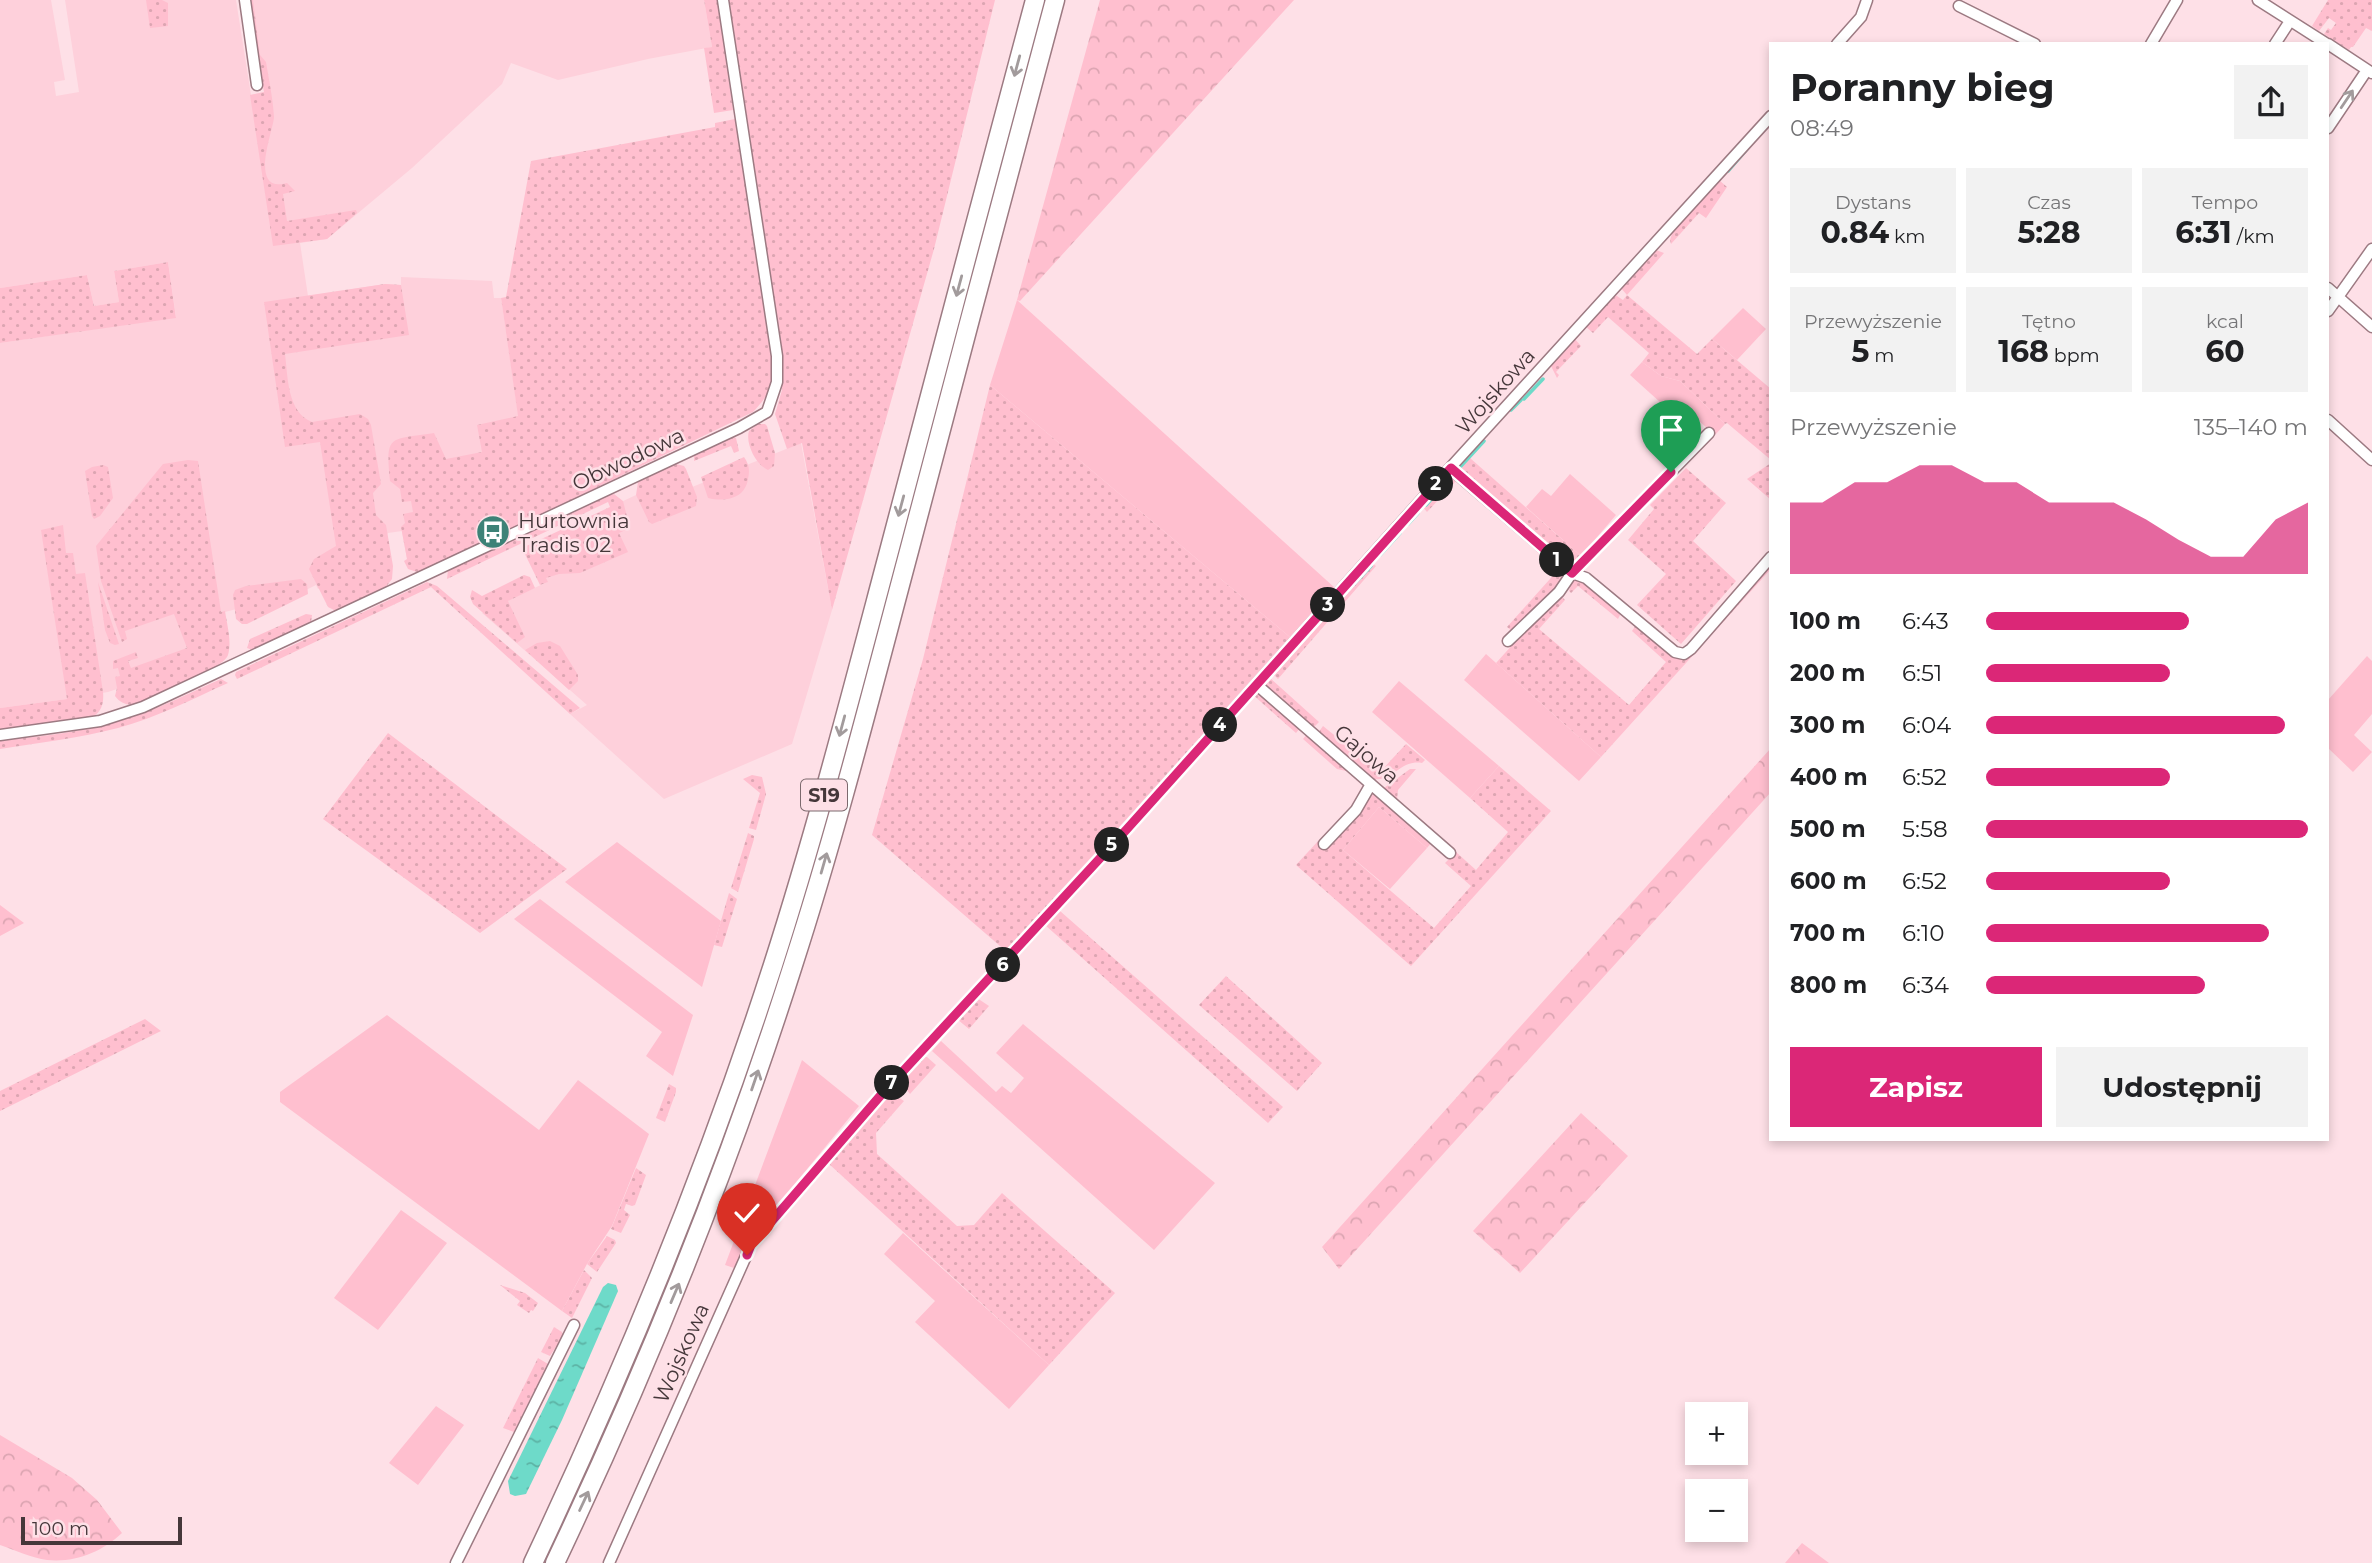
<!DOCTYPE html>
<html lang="pl">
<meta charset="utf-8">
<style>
:root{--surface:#fff;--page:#f2f2f2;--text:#202124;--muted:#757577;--accent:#db2777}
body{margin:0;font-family:Montserrat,sans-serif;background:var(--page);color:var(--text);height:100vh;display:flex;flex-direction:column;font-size:26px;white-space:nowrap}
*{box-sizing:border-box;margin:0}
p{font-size:23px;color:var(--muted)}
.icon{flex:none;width:38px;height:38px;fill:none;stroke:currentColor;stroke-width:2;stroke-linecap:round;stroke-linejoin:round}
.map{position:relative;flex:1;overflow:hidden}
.drawer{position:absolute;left:1769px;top:42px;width:560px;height:1099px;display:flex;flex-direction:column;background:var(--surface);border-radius:0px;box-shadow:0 4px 10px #0003}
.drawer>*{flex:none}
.fabs{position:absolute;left:1685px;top:1402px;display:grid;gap:14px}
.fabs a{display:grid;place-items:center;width:63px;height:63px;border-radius:0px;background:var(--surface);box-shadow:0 4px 10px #0003;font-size:35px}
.scale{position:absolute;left:21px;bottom:18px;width:161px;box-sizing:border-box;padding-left:7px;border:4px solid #45373a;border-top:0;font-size:19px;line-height:24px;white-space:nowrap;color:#45373a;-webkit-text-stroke:5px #fee0e7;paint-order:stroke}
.pin{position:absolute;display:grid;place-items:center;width:60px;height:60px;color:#fff;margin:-72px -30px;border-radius:50% 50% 50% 0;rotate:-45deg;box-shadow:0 0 7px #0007}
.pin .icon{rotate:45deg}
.km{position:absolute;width:35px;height:35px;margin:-18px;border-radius:50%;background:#222;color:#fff;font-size:19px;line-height:35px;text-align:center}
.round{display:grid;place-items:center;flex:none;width:74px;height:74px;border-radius:0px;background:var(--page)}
.headline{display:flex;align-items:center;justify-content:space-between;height:119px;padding:0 21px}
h1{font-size:38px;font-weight:700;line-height:52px}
.metrics{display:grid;grid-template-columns:repeat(3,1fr);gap:10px;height:119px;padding:7px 21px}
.metrics div{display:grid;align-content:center;border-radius:0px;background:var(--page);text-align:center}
.metrics b{font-size:30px;font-weight:700}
.metrics small{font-size:19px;font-weight:400}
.metrics p{font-size:19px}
.chart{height:196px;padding:14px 21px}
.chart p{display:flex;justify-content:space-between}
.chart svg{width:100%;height:126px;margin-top:7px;fill:var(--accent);opacity:.7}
.button{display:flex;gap:14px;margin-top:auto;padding:14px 21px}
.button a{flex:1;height:80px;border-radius:0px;background:var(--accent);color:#fff;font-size:28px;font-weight:700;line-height:80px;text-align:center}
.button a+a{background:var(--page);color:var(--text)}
ul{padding:0 21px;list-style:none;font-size:23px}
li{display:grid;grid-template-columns:112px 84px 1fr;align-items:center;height:52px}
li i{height:18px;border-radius:9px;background:var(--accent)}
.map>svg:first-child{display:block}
.built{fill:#fed0db}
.grass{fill:url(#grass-dots)}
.forest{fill:url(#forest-crowns)}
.garden{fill:#ffbfcf}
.water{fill:url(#water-ripples)}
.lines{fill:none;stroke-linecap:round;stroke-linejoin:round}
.stream{stroke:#6edac9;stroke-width:3.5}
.minor-casing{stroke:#9c7a82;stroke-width:13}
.motorway-casing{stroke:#9c7a82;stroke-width:21}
.minor{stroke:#fff;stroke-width:10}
.motorway{stroke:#fff;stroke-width:18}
.oneway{stroke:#a29b9c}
.route-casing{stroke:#fff;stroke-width:14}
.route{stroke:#db2777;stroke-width:9}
.labels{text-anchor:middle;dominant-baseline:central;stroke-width:5;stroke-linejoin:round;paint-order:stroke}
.shield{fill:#fee0e7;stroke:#7c6a6e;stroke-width:2}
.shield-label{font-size:19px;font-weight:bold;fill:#45373a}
.street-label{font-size:21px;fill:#45373a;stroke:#fee0e7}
.poi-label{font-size:21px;fill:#45373a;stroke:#fee0e7;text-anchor:start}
</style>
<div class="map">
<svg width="2372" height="1563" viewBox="0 0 2372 1563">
<defs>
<pattern id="grass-dots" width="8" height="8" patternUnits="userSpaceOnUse" patternTransform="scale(1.75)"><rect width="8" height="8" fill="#ffbfcf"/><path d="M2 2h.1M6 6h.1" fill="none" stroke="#dca5b2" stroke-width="1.8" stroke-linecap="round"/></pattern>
<pattern id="forest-crowns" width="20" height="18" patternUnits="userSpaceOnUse" patternTransform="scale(1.75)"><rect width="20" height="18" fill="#ffbfcf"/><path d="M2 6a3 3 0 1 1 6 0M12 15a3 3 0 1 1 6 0" fill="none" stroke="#dca5b2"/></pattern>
<pattern id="water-ripples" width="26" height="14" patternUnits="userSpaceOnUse" patternTransform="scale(1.75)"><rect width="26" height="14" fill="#6edac9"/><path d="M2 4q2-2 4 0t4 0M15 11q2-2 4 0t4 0" fill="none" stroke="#5cb2a4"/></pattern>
</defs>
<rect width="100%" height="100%" fill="#fee0e7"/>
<!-- built -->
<path class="built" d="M0,0H51L65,80L54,82L56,96L79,92L65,0H236L251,95L264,92L251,0H704L712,47L648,59L558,80L511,63L502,84L412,168L327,239L300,243L308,296L385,284L401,285V277L492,281L494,298H501L531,501L407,559L402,531L388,533L341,578L318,589L316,585L302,592L221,613L224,636L132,684L108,692L67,699L0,708V343L176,317L168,262L114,271L119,302L94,306L87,275L0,288Z
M801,443L832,610L792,744L664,799L570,714L587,705L482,613L547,582L534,554L621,502L636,495L655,502Z"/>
<!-- grass -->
<path class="grass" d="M146,0H162L168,3V26L150,28Z
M251,0H253L260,55L266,62C269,80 273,99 274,117C274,129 247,194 287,183L295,191L283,194L287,221L356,210L357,213L327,239L273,246L250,95L264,92Z
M704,0H718L733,110L714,113L704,48L712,47Z
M729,0H995L934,249L832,610L802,443L787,449L775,414L782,390L783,357Z
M2328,0H2372V31L2366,28L2353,47H2351L2349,50L2324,34L2328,28L2331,30L2336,23L2329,18L2319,31L2312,26Z
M735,119L773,367C772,389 768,396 753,412L424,571L417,572L408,569L404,561L407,559L401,527L405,523L403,514L413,512L411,501L402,502L400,489L390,481C385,433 390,440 434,433L446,459L482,452L477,425L518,416L501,298L506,297L531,161L715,127V123Z
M1719,180L1727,187L1706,218L1699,213L1671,244L1670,240L1674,228Z
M1656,250L1664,253L1627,295L1697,354L1712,339L1771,389V460L1727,423L1725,424L1680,381L1661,376L1642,362L1649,353L1608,317L1593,333L1585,326L1614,294L1623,300L1627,295L1620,287L1653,251Z
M168,262L176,318L0,343V288L87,275L94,306L119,302L114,271Z
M385,284L401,285L409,335L285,354C288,377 287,412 312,422L360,414L368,419L371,425L381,484L373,493L376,515L386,525L393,566L392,579L385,588L342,609L334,610L328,607L309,569L314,559L336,546L320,442L285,447L264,302Z
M1574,338L1581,346L1556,372L1559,375L1557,378L1551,366Z
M990,385L1291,638L1008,953L872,835L923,659Z
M758,424H765L767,426L775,453L774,466L768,470C756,465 745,443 749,431Z
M734,437L736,438L739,451L734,453L731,446L694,461V455Z
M744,457C749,464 750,470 748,479C745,499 725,502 708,498L701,477Z
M1470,458L1581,556L1577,562L1566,563L1459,471Z
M188,460L198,461L221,612L225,611C227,625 232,641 228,655C223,670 151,697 133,705C126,705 119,702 115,696L117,688L115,677L120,676L118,668L113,669V661L136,652L138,658L128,661L131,668L187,648L174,614L125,631L127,639L122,642L101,581L96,546L163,464Z
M1771,463V500L1747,479Z
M676,464L684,466L686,469L697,497L696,506L652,524L649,522L636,495L638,482Z
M103,465L108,467L113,498L100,516L94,519L92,516L85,471L92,467Z
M1686,468L1726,503L1693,541L1736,581L1681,644L1637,605L1666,574L1628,540L1654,509L1650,505Z
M1449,475H1452L1495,512L1494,513L1456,481L1427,512L1422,506Z
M614,494L623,501L630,528L619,533L628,552L580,573L559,574L546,578L548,582L540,585L522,548L610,507L608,502L447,579L448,570L605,496Z
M63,525L66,553H73L76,574L85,573L103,692C104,702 102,711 94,716L0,730V708L67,699L41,530Z
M1536,551C1548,555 1565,566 1564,579L1513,632L1507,627L1558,570Z
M1771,561V569L1601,757L1496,663L1532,623L1558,597H1562L1565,600L1539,629L1629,705L1666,662L1632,631L1636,625L1681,657Z
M1370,562L1376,566L1278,679L1272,673Z
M524,575L530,577L535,588L508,601L525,637L517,643L473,604L470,597L472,590L482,596Z
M301,579L307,584L308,594L247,624H242L236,619L233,595L235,590L246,586Z
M1580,580L1619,611L1620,615L1618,619L1578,586L1571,593L1569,591L1572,581Z
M98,582L119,644L115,645L110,643L105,630Z
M427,582L437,586L580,708L570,714L431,587L237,679L235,675L236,672Z
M306,614L312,615L311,623L255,651L247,648L250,639Z
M550,641L560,646L578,675V681L569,690L525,650L537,643Z
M1269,677L1319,722L1312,729L1268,690L1266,685Z
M221,679L228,683C192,699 156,718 118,728C79,738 39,743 0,749V741C32,737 65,734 96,727C140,718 181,697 221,679Z
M1256,690L1301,727L1296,733L1252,694Z
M1323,726L1380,772L1406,744L1425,760L1422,763C1399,759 1392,785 1371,778L1318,733Z
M388,733L567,869L480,933L323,819Z
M1308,733L1347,768L1346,771L1337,769L1303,739Z
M1499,766L1551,811L1411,966L1296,865L1319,840L1325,846L1351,820L1375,792L1432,842L1427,848L1379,807L1343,850L1434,928L1471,886L1445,863L1456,852L1476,870L1508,832L1470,798Z
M1410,769H1416L1398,790L1397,800L1384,788Z
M752,775L762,777L766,794L756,830L749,828L760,793L743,779Z
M748,833L754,836V839L738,892L731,888Z
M729,893L737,899L722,947L714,945Z
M1060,911L1283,1107L1268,1123L1045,925Z
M1226,976L1322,1063L1297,1091L1199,1005Z
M977,998L989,1006L969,1029L957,1019Z
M145,1019L161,1031L0,1111V1091Z
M922,1057H927L936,1065L910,1094L900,1081Z
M669,1084L676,1088V1092L665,1122L656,1118Z
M893,1094L904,1101L876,1133L877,1154L957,1226L974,1225L1002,1193L1115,1293L1049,1365L829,1164L830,1160L886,1095Z
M636,1168L646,1175L635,1205L632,1206L626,1204L624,1210L630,1215L621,1233L611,1229Z
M607,1236L615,1240L616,1243L597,1272L587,1264Z
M584,1270L592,1278L572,1318L562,1311Z
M500,1285L525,1293L538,1303L533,1311L531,1310L529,1313L517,1305L520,1301Z
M554,1327L562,1332L563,1336L550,1356L541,1352Z
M538,1358L548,1364L514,1432L503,1428Z"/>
<!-- forest -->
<path class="forest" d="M1100,0H1294L1020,301L1017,300Z
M1771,748V792L1339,1269L1322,1247Z
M0,905L24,923L0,936Z
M1581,1113L1628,1156L1520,1273L1473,1231Z
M0,1435L72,1478L97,1500L122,1533C102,1552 75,1563 47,1560C32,1558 15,1550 0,1545Z
M1802,1543L1829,1563H1785Z"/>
<!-- garden -->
<path class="garden" d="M1017,300L1335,588L1291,638L990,385Z
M1743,308L1766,329L1737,360L1712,339Z
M1642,362L1661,376L1680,381L1725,424L1715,435L1699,421L1691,430L1630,375Z
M1570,474L1616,515L1581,556L1526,507L1542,489L1551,496Z
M1486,654L1601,757L1579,781L1464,680Z
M2367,656L2372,661V714L2354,735L2372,752L2353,772L2328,748V700Z
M1399,681L1499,766L1470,798L1372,712Z
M1379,807L1427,848L1390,889L1343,850Z
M617,842L721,921L702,987L565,882Z
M540,899L693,1015L673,1076L646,1056L662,1032L514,919Z
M387,1015L539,1130L578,1080L649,1134L612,1226L587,1264L562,1311L280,1102V1092Z
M1023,1024L1215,1183L1154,1250L932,1051L941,1041L996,1092L1002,1086L1011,1093L1024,1078L996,1053Z
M802,1060L859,1106L761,1225L745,1247L734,1268L725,1265Z
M401,1210L447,1243L378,1330L334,1298Z
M903,1233L1049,1365L1009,1409L915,1322L935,1301L884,1254Z
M436,1406L464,1425L418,1485L389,1463Z"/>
<!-- water -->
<path class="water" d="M608,1283L616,1285L618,1291L562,1420L526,1494L515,1496L510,1494L508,1481L603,1287Z"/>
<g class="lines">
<!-- stream -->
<path class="stream" d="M1728,171L1747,149
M1524,399L1543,379
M1511,410L1521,400
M1461,466L1484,441
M1426,505L1451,477
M1408,524L1418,513
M1380,555L1400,533
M1352,586L1371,566
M1327,613L1341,597"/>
<!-- minor casing -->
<g class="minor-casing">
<path id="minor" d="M245,0L257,85
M2258,0L2327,44
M1959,6L2035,44
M1837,44L1861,17L1867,0
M2151,44L2177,0
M2275,44L2290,21
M2328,44L2372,73
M2328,128L2367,70
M2328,288L2372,327
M2328,311L2372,249
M2328,420L2372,460
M1450,468L1572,573L1586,578L1675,652L1684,654L1691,649L1771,557
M1508,641L1559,592L1572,573L1709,433
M1257,685L1450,853
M0,735L100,721L143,707L739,428L767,412L777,382V356L723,0
M1324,844L1356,810L1371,784
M456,1563L574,1325
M609,1563L751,1245L881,1095L1127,829L1450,468L1771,116"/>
</g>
<!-- motorway casing -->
<g class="motorway-casing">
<path id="motorway" d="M533,1563C625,1368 707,1170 773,965C816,831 851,695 887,559C936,373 985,186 1035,0
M555,1563C647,1369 728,1170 793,965C837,829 872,690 909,551C957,367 1006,184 1055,0"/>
</g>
<!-- minor -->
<use href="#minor" class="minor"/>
<!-- motorway -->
<use href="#motorway" class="motorway"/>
</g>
<!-- one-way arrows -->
<defs><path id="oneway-shaft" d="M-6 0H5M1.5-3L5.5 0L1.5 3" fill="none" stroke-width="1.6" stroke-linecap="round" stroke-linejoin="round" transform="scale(1.75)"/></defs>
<g class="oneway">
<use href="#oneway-shaft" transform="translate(1017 66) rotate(105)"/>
<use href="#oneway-shaft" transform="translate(2347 99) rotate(-56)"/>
<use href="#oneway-shaft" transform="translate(959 286) rotate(105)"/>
<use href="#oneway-shaft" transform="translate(901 506) rotate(105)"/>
<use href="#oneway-shaft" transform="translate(842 726) rotate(105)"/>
<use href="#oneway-shaft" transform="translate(824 863) rotate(-74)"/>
<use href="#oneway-shaft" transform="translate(755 1080) rotate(-71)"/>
<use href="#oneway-shaft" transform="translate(675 1293) rotate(-67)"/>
<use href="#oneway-shaft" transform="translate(584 1501) rotate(-65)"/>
</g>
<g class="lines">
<!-- route casing -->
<g class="route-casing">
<path id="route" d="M747,1255L751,1245L881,1095L1127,829L1451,468L1572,573L1671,472"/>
</g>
<!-- route -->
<use href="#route" class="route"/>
</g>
<!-- icons -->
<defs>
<g id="bus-disc" transform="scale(1.75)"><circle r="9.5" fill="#3d8277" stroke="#fee0e7"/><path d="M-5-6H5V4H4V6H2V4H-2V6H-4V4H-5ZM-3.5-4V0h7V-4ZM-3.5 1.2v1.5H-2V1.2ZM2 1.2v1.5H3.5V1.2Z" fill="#fff"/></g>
</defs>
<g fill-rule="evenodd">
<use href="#bus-disc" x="493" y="532"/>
</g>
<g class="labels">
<!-- shield labels -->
<rect class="shield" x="801" y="779.5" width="46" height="31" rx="5"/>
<g class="shield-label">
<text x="824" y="795">S19</text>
</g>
<!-- street labels -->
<g class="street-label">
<text transform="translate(1495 391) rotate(-48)">Wojskowa</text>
<text transform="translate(628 459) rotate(-25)">Obwodowa</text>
<text transform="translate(1367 754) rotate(41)">Gajowa</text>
<text transform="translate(681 1353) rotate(-66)">Wojskowa</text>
</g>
<!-- poi labels -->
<g class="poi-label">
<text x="518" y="520">Hurtownia<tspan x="518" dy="24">Tradis 02</tspan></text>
</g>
</g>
</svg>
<div class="fabs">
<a>+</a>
<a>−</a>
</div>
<div class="scale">100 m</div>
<div class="pin" style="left:1671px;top:472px;background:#1e9e55"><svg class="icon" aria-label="arrive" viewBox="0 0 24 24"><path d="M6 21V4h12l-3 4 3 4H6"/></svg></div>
<div class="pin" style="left:747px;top:1255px;background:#d93025"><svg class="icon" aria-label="check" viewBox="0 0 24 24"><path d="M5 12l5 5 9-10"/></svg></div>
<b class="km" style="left:1557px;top:560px">1</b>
<b class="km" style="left:1436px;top:484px">2</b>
<b class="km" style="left:1328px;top:605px">3</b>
<b class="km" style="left:1220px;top:725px">4</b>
<b class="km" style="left:1112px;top:845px">5</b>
<b class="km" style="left:1003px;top:965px">6</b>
<b class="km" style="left:892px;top:1083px">7</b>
<section class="drawer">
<div class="headline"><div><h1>Poranny bieg</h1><p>08:49</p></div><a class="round"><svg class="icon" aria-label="share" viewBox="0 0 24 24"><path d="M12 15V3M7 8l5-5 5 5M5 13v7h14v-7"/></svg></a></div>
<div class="metrics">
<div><p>Dystans</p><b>0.84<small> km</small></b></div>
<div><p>Czas</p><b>5:28</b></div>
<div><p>Tempo</p><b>6:31<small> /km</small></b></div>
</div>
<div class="metrics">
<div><p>Przewyższenie</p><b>5<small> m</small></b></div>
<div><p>Tętno</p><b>168<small> bpm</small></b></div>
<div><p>kcal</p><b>60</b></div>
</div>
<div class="chart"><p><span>Przewyższenie</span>135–140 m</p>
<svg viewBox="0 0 160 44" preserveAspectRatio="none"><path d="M0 44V19L10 19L20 12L30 12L40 6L50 6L60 12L70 12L80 19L90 19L100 19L110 25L120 32L130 38L140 38L150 25L160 19V44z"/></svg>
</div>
<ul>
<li><b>100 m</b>6:43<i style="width:63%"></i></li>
<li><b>200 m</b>6:51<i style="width:57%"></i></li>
<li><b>300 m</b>6:04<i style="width:93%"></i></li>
<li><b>400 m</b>6:52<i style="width:57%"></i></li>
<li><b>500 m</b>5:58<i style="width:100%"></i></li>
<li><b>600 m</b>6:52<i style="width:57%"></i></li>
<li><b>700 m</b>6:10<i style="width:88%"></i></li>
<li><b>800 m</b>6:34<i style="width:68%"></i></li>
</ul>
<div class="button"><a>Zapisz</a><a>Udostępnij</a></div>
</section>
</div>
